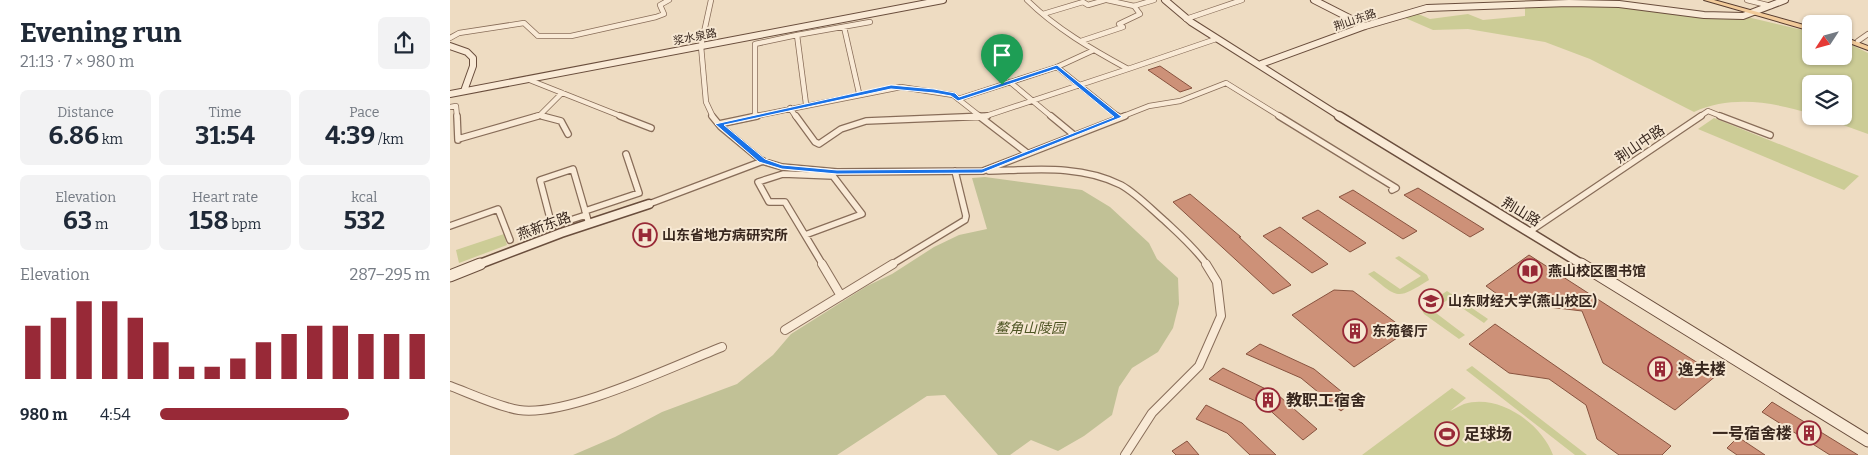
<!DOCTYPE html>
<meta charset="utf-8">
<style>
:root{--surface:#fff;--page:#f2f2f3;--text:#1f2937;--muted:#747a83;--accent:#982937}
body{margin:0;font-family:Bitter,"Noto Sans SC",serif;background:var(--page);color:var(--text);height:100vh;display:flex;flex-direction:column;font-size:19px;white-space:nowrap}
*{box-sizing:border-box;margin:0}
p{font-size:16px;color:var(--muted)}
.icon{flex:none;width:28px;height:28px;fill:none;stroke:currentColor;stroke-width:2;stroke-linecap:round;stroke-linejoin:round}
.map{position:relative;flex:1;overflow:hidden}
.drawer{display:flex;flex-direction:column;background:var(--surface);width:450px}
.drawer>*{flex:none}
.needle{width:32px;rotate:234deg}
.tools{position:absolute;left:1352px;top:15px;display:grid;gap:10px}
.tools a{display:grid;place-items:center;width:50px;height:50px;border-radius:8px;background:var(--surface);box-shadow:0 1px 4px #0004;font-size:25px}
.pin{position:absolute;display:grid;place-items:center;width:42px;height:42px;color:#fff;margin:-51px -21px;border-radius:50% 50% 50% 0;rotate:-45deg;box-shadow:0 0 5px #0007}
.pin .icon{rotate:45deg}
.round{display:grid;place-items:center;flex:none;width:52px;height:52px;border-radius:8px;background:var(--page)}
.summary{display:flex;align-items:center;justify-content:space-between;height:85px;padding:0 20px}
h1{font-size:28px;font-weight:700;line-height:38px}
.figures{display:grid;grid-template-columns:repeat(3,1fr);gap:8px;height:85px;padding:5px 20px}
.figures div{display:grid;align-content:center;border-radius:8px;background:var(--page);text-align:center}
.figures b{font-size:25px;font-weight:700}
.figures small{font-size:14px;font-weight:400}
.figures p{font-size:14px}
.chart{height:140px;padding:10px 20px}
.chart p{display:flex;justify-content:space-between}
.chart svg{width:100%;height:90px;margin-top:5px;stroke:var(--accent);stroke-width:6}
ul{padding:0 20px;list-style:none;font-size:16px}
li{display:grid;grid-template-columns:80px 60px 1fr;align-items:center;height:38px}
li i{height:12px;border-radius:6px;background:var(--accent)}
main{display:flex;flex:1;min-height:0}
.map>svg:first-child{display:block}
.green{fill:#cccc96}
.cemetery{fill:#c1c196}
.building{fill:#cd9178;stroke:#88533f}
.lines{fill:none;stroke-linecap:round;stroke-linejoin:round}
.street-far2-casing{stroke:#886d59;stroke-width:6}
.street-far1-casing{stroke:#886d59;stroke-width:8}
.street-casing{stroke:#886d59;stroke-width:10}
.secondary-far2-casing{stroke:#6a4e3d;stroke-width:8}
.secondary-far1-casing{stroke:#6a4e3d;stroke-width:11}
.secondary-casing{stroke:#6a4e3d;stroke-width:13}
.primary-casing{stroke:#563b2e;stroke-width:2}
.street-far2{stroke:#f9ead6;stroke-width:4.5}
.street-far1{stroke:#f9ead6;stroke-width:5.5}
.street{stroke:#f9ead6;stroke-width:8}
.secondary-far2{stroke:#f9ead6;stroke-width:6}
.secondary-far1{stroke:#f9ead6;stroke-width:8}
.secondary{stroke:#f9ead6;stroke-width:11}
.primary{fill:#f2cb9a;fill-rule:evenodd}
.route{fill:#1a73e8;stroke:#fff;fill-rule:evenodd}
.labels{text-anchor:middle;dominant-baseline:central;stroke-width:4;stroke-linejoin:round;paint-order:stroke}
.far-street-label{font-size:11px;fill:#38271e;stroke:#f6e7d2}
.street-label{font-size:14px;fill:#38271e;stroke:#f6e7d2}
.poi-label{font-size:14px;font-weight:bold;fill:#38271e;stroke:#f6e7d2;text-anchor:start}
.park-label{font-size:14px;font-style:italic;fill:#4e5524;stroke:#f6e7d2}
.near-poi-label{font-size:16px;font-weight:bold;fill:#38271e;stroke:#f6e7d2;text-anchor:start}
</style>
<main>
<section class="drawer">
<div class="summary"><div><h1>Evening run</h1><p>21:13 · 7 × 980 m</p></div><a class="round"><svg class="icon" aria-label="share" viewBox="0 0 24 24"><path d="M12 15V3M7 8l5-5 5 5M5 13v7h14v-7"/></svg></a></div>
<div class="figures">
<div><p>Distance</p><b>6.86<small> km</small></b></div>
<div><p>Time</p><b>31:54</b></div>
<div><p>Pace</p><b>4:39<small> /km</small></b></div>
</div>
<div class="figures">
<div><p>Elevation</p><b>63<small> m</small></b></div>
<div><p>Heart rate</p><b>158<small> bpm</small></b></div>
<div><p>kcal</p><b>532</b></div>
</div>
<div class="chart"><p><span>Elevation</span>287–295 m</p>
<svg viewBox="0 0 160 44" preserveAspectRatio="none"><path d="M5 44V18M15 44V14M25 44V6M35 44V6M45 44V14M55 44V26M65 44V38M75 44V38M85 44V34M95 44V26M105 44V22M115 44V18M125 44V18M135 44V22M145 44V22M155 44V22"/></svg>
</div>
<ul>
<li><b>980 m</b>4:54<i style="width:70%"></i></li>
</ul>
</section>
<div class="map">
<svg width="1418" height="455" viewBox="0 0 1418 455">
<rect width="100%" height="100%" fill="#eedcc2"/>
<!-- green -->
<path class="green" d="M1075,3H1119L1293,16L1361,32V56H1394V41L1418,53V134L1368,116H1394V84H1361V114C1323,102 1282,95 1244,112L1140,59L1095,42L1018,29L983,30L953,17L966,13L980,19L1018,14L1033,20L1075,16Z
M1264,118L1409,176L1394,190L1248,129Z
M54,234L57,245L9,263L6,250Z
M949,256L977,275L979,280C945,301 949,298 918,274L924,271L950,289L971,276L945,258Z
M997,291L1038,319L1034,323L999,299L982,310L1015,335L1009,339L974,314L971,308Z
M1022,366L1137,455H1125L1016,370Z
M1002,388L1016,398L1000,411C1005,409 1009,406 1014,404C1049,393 1092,424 1103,455H912Z"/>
<!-- cemetery -->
<path class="cemetery" d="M535,177L632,190L660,207L699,243L707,259L728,278L729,304L723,328L708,352L682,368L669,387L662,415L634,436L608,451L581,440L560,455H548L495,395L477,396L387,455H123L165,437L212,412L287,384L323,355L341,334L417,286L442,274L484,247L509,235L537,229L522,178Z"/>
<!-- building -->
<path class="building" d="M710,66L742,88L730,92L698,70Z
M968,188L1034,229L1020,237L954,195Z
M903,190L967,231L953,239L889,197Z
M740,194L791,237H789L841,285L823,294L723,202Z
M868,210L916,243L900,252L852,218Z
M830,227L878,264L862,273L813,236Z
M1079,255L1194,329L1267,375L1225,410L1153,363L1132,311L1058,302L1036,286Z
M884,290L903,291L949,325L947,338L904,367L842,315Z
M1045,324L1221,446L1212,455H1169L1147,439L1136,405L1099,379L1059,373L1019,344Z
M810,344L864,369L903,401L891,411L851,378L796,354Z
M773,368L828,395L867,429L853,440L814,405L759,379Z
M1322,402L1408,455H1380L1312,412Z
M756,405L792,423L826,455H800L777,433L746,419Z
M1288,437L1315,455H1287L1277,448Z
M737,441L749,455H726L722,451Z"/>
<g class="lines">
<!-- street-far2 casing -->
<g class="street-far2-casing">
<path id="street-far2" d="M261,0L251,46L256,102L263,117
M577,0C605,28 643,50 678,69L766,39
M657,0L684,6L704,0
M1297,0L1321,6
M593,14L633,2L638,5L655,0
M736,19L792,0
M394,27L409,93
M0,38L9,33L74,23L88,36H121L206,17L214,14L210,5L219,0
M631,41L673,27L669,24L690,14L684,6
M1408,41L1418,34
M607,67L669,117
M77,79L173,117
M560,82L602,117
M508,99L607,67L644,50
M356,104L347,35L420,22
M0,107L6,106L7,117
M340,108L346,117
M90,115L96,117
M305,116V44L347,35
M84,117L90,115L112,93
M301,117L451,87L503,95L531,117
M516,117L536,116L678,69
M671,117L699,106L730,101L776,83L831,117
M1249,117L1258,111L1273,117"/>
</g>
<!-- street-far1 casing -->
<g class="street-far1-casing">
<path id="street-far1" d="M7,116L8,140
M92,116L111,121L118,134
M170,116L201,128
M262,116L271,127L312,161L332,167L387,172L533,171L675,116
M346,116L365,142L369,144L391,129L416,121L537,116
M529,116L577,153
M601,116L624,135
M667,116L669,117
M829,116L946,188L942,190
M1270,116L1320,135
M269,124L307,116
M8,139L88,116
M539,171C582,170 630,164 671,185C687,194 701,209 715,221C730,235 745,248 757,265
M199,204L313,161
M135,211L189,193L176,154
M136,215L102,226L90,180L123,169L139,224
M0,226L48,209L60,240
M1079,232L1251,116
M355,235L412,214L383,176L333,174L308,182L319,202H335L373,265
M441,265L515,220L516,216L505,171"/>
</g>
<!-- street casing -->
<g class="street-casing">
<path id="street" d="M372,264L391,296
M335,330L443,264
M0,386C19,393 49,407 69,410C118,417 223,366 272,347
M675,455L702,413L749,366L771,316L767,282L756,264"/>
</g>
<!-- secondary-far2 casing -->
<g class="secondary-far2-casing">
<path id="secondary-far2" d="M715,0L741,22L891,117
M864,0L915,26
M0,46L17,52L23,58V66L14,91
M811,64L915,26L977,8L1119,3L1169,4L1254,15L1293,16L1335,0
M0,94L493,0"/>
</g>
<!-- secondary-far1 casing -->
<g class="secondary-far1-casing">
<path id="secondary-far1" d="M889,116L1133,265
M27,265L111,233L199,204"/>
</g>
<!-- secondary casing -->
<g class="secondary-casing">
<path id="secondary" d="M1131,264L1418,441
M0,276L30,264"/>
</g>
<!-- primary casing -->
<g class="primary-casing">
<path id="primary" d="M1254,0H1264L1361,27V31Z
M1394,37L1418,46V50L1394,41Z"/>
</g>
<!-- street-far2 -->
<use href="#street-far2" class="street-far2"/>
<!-- street-far1 -->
<use href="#street-far1" class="street-far1"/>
<!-- street -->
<use href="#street" class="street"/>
<!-- secondary-far2 -->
<use href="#secondary-far2" class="secondary-far2"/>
<!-- secondary-far1 -->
<use href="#secondary-far1" class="secondary-far1"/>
<!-- secondary -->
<use href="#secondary" class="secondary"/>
<!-- primary -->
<use href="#primary" class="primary"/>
</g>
<!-- route -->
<path class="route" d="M607,65L672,117L532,173L387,174L332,169L309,162L265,124L441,85L484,89L505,93L509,97ZM606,69L664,117L532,169L387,170L332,165L315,159L274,125L441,89L484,93L501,96L508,101Z"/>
<!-- icons -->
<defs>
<g id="hospital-ring" transform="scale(1.25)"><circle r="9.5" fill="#f6e7d2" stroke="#982937" stroke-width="1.5"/><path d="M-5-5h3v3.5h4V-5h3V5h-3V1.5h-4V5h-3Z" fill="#982937"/></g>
<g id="library-ring" transform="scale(1.25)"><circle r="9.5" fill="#f6e7d2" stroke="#982937" stroke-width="1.5"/><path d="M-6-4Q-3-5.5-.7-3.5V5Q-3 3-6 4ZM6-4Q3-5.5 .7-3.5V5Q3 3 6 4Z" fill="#982937"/></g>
<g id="university-ring" transform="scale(1.25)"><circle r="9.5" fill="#f6e7d2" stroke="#982937" stroke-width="1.5"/><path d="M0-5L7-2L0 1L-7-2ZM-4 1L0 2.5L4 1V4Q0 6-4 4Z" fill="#982937"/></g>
<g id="building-ring" transform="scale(1.25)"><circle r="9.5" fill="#f6e7d2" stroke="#982937" stroke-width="1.5"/><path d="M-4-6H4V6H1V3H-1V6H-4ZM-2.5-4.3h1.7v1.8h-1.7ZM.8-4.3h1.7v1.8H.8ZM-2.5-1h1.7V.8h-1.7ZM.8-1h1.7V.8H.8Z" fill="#982937"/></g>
<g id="stadium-ring" transform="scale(1.25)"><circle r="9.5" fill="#f6e7d2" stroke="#982937" stroke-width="1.5"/><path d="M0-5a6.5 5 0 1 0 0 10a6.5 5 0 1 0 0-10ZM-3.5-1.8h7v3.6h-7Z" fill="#982937"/></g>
</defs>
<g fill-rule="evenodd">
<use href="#hospital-ring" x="195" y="235"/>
<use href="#library-ring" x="1080" y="271"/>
<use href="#university-ring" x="981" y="301"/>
<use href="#building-ring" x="905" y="331"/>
<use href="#building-ring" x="1210" y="369"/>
<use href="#building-ring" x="818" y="400"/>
<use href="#building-ring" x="1359" y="433"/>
<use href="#stadium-ring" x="997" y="434"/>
</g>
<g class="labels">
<!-- far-street labels -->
<g class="far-street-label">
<text transform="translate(905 20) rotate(-19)">荆山东路</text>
<text transform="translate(245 37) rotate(-11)">浆水泉路</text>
</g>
<!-- street labels -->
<g class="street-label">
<text transform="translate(1190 144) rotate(-34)">荆山中路</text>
<text transform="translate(1071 212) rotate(31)">荆山路</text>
<text transform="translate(94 226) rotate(-20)">燕新东路</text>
</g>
<!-- poi labels -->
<g class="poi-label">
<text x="212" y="235">山东省地方病研究所</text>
<text x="1098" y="271">燕山校区图书馆</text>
<text x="998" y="301">山东财经大学(燕山校区)</text>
<text x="922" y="331">东苑餐厅</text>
</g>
<!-- park labels -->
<g class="park-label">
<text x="580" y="328">鳌角山陵园</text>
</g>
<!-- near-poi labels -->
<g class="near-poi-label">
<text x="1228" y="369">逸夫楼</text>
<text x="836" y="400">教职工宿舍</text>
<text x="1342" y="433" text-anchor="end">一号宿舍楼</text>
<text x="1014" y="434">足球场</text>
</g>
</g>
</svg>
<div class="tools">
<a><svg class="needle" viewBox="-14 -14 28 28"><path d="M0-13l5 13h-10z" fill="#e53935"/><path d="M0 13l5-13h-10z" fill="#747a83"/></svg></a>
<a><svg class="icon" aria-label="layers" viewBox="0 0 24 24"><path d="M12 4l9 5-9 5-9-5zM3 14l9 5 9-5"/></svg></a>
</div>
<div class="pin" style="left:552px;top:85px;background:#1e9e55"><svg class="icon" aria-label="arrive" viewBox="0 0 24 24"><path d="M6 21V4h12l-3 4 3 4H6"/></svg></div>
</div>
</main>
